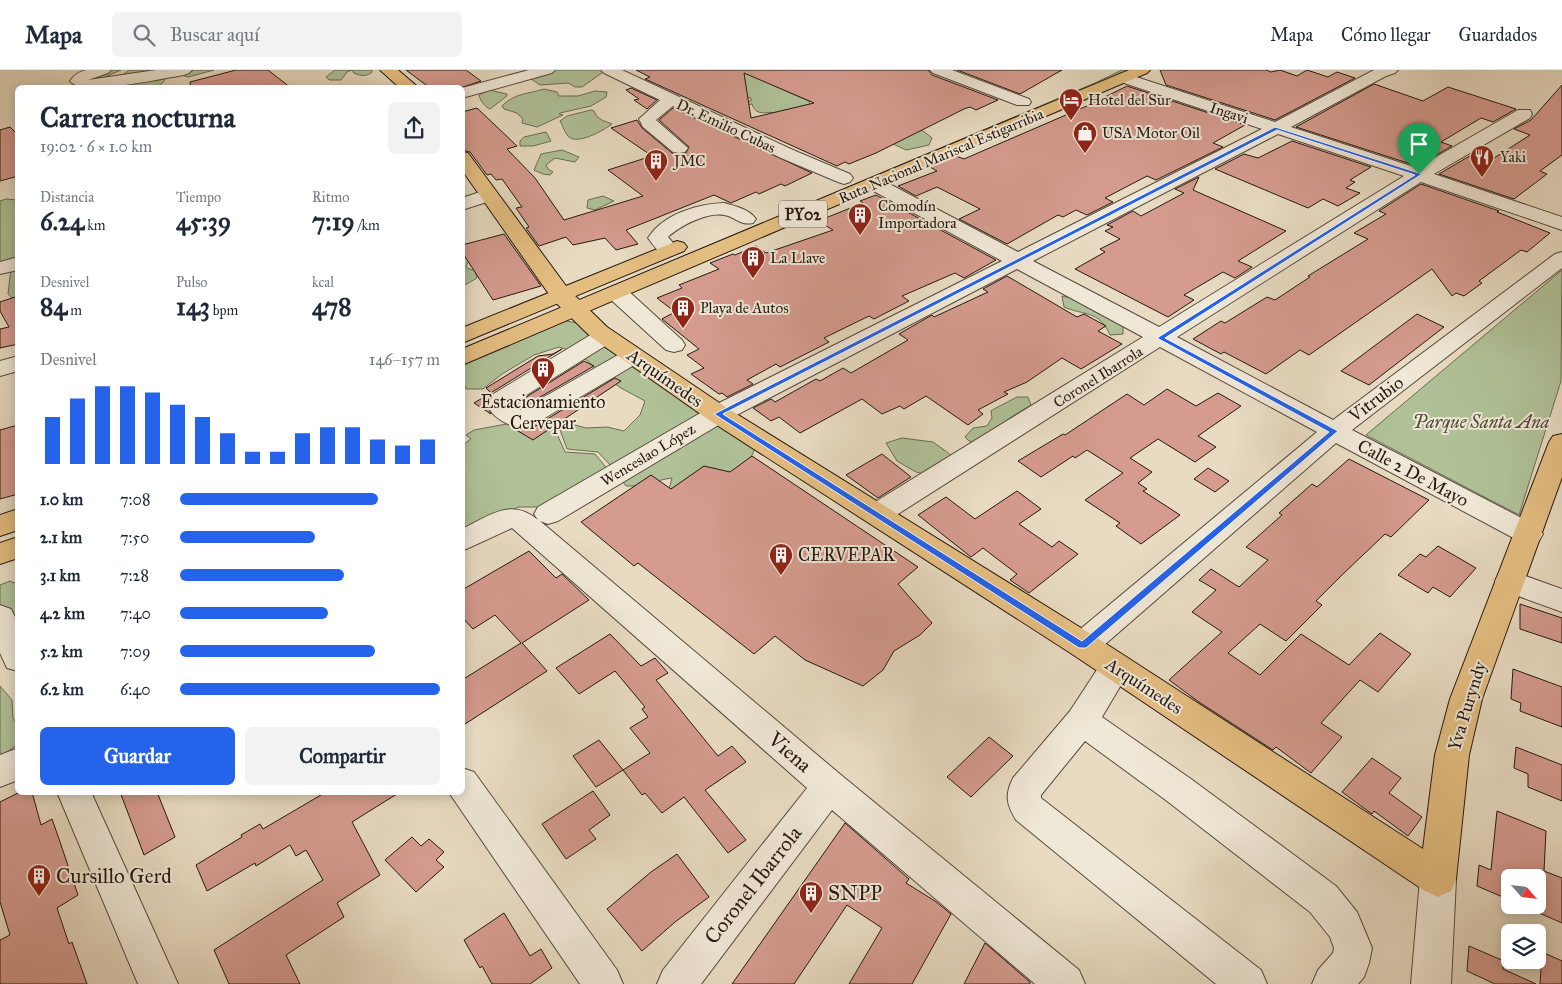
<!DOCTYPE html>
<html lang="es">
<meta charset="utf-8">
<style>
:root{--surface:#fff;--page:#f2f2f3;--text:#1f2937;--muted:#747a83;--line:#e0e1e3;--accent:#2563eb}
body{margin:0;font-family:"IM FELL Great Primer",serif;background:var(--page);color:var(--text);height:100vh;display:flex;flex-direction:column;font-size:19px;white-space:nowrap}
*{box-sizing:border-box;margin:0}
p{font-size:16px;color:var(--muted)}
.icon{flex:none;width:28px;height:28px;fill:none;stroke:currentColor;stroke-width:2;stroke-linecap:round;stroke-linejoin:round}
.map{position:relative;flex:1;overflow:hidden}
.panel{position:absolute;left:15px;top:15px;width:450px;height:710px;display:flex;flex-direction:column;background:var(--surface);border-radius:8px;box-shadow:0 2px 12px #0003}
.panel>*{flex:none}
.needle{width:32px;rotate:118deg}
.fabs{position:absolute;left:1501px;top:799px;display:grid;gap:10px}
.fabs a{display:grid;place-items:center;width:45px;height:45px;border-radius:8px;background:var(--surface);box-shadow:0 2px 12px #0003;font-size:25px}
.pin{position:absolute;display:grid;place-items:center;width:42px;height:42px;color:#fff;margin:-51px -21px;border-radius:50% 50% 50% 0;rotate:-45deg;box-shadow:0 0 5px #0007}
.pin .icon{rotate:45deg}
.round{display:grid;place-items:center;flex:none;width:52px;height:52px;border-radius:8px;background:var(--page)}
.headline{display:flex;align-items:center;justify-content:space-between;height:85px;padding:0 25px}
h1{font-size:28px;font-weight:700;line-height:38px}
.stats{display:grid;grid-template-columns:repeat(3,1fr);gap:8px;height:85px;padding:5px 25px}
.stats div{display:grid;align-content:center}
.stats b{font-size:25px;font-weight:700}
.stats small{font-size:14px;font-weight:400}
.stats p{font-size:14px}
.chart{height:140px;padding:10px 25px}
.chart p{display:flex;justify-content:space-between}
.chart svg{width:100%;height:90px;margin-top:5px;stroke:var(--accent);stroke-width:6}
.cta{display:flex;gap:10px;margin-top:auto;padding:10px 25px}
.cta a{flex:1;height:58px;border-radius:8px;background:var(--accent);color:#fff;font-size:20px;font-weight:700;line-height:58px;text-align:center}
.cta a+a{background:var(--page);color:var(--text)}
ul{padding:0 25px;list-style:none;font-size:16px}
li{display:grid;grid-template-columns:80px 60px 1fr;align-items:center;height:38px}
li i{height:12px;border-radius:6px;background:var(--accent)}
header{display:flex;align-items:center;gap:30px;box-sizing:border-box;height:70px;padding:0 25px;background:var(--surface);border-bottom:1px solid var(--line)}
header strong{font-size:24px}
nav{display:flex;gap:28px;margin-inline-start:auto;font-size:18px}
.search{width:350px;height:45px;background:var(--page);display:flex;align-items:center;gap:12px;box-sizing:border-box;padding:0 18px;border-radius:8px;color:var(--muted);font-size:19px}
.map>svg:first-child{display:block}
.green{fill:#b0c198;stroke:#6a6c54}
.building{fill:#d59b8f;stroke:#251811;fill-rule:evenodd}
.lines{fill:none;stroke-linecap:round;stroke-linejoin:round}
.minor-casing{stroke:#56493d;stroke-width:2}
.major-casing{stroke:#251811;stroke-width:2}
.highway-casing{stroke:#251811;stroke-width:2}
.minor{fill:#f0e8d7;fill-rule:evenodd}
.major{fill:#e4be81;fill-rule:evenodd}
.highway{fill:#e4be81;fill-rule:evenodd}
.route{fill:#2563eb;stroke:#fff;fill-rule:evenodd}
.labels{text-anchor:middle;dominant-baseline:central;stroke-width:4;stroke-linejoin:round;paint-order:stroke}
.far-poi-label{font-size:15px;fill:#251811;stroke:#f0e8d7;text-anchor:start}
.far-street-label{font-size:15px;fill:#251811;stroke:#f0e8d7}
.shield{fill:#f0e8d7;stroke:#62564c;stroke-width:1}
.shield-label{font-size:16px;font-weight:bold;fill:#251811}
.street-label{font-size:18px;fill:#251811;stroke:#f0e8d7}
.poi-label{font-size:18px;fill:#251811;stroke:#f0e8d7}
.park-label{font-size:18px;font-style:italic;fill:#4f4b3a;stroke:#f0e8d7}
.near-street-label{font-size:21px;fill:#251811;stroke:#f0e8d7}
.near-poi-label{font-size:21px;fill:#251811;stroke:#f0e8d7;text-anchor:start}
</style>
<header>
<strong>Mapa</strong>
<div class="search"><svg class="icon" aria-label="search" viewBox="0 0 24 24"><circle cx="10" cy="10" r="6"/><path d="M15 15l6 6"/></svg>Buscar aquí</div>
<nav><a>Mapa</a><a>Cómo llegar</a><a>Guardados</a></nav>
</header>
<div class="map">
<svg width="1562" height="914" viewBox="0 0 1562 914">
<rect width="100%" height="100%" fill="#e8dbc2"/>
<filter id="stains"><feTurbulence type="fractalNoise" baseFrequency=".004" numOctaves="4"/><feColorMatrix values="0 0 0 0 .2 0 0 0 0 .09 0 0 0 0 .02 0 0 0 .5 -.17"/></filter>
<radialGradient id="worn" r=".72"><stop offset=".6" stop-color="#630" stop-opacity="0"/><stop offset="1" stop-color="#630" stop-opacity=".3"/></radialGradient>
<!-- green -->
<path class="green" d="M104,0H121L107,6C115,8 123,6 129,0H214L188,7L175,3L162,5L165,10L158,17L70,18L81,15L89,10L87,7Z
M335,0H372V2C366,7 361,6 354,3L352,0L347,2L341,10H329L326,7Z
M554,0H606L582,17H575L568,13L540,15L531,9Z
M836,0L775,16L809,31L810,35L779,44C769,39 757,49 752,34L743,36L741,32L751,31V28L745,27L711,4Z
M1122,0H1131L591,225L1095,13Z
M544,19L557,22L559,26H578L595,21L607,22L606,27L591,36L560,43L559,44L563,45L537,57L522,53L523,49L517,43L504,39L502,36C514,23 529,24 544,19Z
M489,20L507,24V26L490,39C485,37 480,30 479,25Z
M591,40L594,41C597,50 605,51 612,54C604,60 577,76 568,66C565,63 563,56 560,51L567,46Z
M922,60L932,68L929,75L906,80L891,73Z
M546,62L551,71L533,76H520V71L524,67Z
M562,80L579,87L575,92L555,88L546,95L548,99L553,102L550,105L543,104L534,100L541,84Z
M603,126L614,131L595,140L587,138L588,130Z
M6,129L17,130L18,228L13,229L8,224L11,198L0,195V131Z
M463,184L470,189L466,196L467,198L475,201L477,208L463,216Z
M1562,200L1561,311L1519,445L1366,365Z
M1062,226C1086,231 1105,241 1123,257V264L1110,265C1099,240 1085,246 1064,237Z
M561,250L583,254L623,291L638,297L757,374L742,407L668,423L672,408C656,410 642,417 626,416L612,397L598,382L567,379L560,360L575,355L586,358L607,357L624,361L640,345L645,331L621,318L597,301L588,291L571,281L559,277L534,285L502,304L483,319H466L463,312L462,292L491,279H500L514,273Z
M1017,327H1028L1031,335L1010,348L1009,354L975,372L969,371L965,367L973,358L987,356L992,348L991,341L994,339Z
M523,351L533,354L538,361L552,359L557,364L565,382L595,384L609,401L545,437H518L463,466V375L471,369L466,365L474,360Z
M902,368L933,372L951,385L945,400L932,406L916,402L897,391L886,373Z
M10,511L17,514V585L0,568V515Z
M0,616L12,630L13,648L18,655L17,675L0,687Z"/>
<!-- building -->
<path class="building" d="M236,0H268L291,18H191L190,12Z
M406,0H466L481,11L460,18H430Z
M636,0H928L932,5L998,30L976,40L970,37L964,39L876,83L849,94L845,92L837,96L645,9L650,7ZM744,3L814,33L751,48Z
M957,0H1062L1020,24Z
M1160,0H1266L1271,2L1280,0L1297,6L1307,0L1328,7L1337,2L1355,8L1275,50L1166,15Z
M1374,14L1423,31L1448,17L1516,39L1493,52L1481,48L1441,72L1452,76L1417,96L1296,57Z
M1562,15V85L1540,101L1547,104L1514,129L1439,104L1473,84L1491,90L1530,65L1514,59L1531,50Z
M1127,16L1245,55L1213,73L1223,77L1156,110L1147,106L1105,128L1113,132L1087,145L1076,140L1063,147L1058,145L1007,174L959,149L980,139L937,117L916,126L898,116L937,101L930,97L956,86L964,89L1089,35Z
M631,18L657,30L647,39L634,30L639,29L626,20Z
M477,38L517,76L507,79L535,108L564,150L643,126L608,100L652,86L611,58L637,50L642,58L672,83L679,85L686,83L689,77L659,50L673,38L812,103L785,116L781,114L759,124L756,122L731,133L714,125L626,160L638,174L616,180L605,168L573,175L566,167L539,176L526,158L529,157L516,138L522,137L502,109L496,110L491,104L487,105L470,82L462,80V42Z
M10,57L18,65V106L0,111V60Z
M1292,71L1371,97L1350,110L1355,112L1346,118L1360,123L1338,136L1323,129L1308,138L1215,99L1244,84L1258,88Z
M1199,107L1193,120L1286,161L1238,191L1252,197L1235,208L1223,202L1184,225L1194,230L1168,247L1075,199L1105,182L1100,179L1120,169L1105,161L1113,157L1107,155L1133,141L1141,146L1184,123L1175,119Z
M1421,114L1499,141L1497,142L1550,163L1527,182L1521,180L1479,211L1482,213L1464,226L1456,223L1452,226L1432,199L1309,285L1300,280L1266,304L1224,282L1221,284L1193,269L1221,251L1225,253L1267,227L1275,230L1310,207L1308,206L1368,169L1354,163L1386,144L1379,141Z
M876,125L996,190L964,208L955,203L902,226L909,231L874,249L869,246L824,268L829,272L780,297L776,294L747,310L753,314L727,327L722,323L719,324L691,304L704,298L687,285L699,279L662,249L675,242L657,228L682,218L679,215L719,199L710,193L733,184L735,185L756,176L766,183L833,160L818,151L863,133L860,131Z
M504,164L541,216L493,230L462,182V175Z
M1007,206L1077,247L1084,244L1106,256L1098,261L1122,274L1081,299L1062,288L1027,312L1004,322L1008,324L978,340L983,344L968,355L926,326L904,339L900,336L882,344L862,329L800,363L779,347L771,351L753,338L771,329L775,332L816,309L820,311L843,298L851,303L908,270L899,264L932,245L934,247L988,222L983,219Z
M18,226V274L0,278V259L9,257L0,241V232Z
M1417,244L1444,257L1369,315L1341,301Z
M562,279L489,324L486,331L491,344L474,333L491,323L486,318L538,286L553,284Z
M584,291L594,296L521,338L515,334Z
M615,308L621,311L533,370L513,358L521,359L534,357Z
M1167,319L1196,336L1218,323L1241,336L1198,366L1216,377L1195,392L1158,369L1130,388L1152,402L1138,413L1147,419L1143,421L1180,445L1141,474L1116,456L1120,453L1085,430L1123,403L1087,380L1075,388L1073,386L1041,407L1018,391L1063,364L1065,365L1127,324L1144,335Z
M18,355V424L0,429V360Z
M882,384L911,407L878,428L846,405Z
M752,386L918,497L898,514L932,553L920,565L894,581L883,600L863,616L805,590L775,566L754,584L638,493L634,496L581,452L651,405L671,419L704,396L730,402Z
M1349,389L1429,430L1391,467L1385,464L1342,505L1316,531L1322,535L1286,571L1260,554L1228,583L1260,605L1301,564L1349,595L1380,563L1411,584L1378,622L1360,610L1321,653L1342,667L1311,703L1276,677L1273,680L1199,632L1169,610L1222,562L1192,542L1216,520L1199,510L1211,499L1239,517L1268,490L1246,477L1282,445L1279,443L1312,414L1317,417Z
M1208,398L1229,411L1215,422L1194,409Z
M1017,421L1041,439L1019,454L1052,477L1059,471L1078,484L1029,523L1010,510L1017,504L983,478L971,487L918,445L946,427L975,449Z
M1438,476L1476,498L1450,527L1433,517L1428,523L1398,505L1420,484L1426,487Z
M529,481L556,508L562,504L589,530L522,573L547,601L462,656V610L521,573L495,545L473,559L462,547V520Z
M1520,534L1562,548V573L1520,559Z
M610,564L641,596L655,588L668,603L656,610L718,686L732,676L746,692L705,720L746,770L728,783L684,727L662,743L645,723L642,725L623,700L650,683L630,658L648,647L642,639L645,637L615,601L579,624L556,598Z
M1513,599L1562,617V657L1520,641L1521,633L1511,629Z
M989,667L1013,686L971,727L947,707Z
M599,670L623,700L596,717L573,686Z
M1516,677L1562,695V731L1528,717V704L1514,698Z
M1372,688L1401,708L1389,723L1422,747L1408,766L1374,741L1372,744L1342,722Z
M593,721L610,745L589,760L596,769L566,789L542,754Z
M20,722H32L41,755L52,749L59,769L78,825L57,838L69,874L72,872L87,914H0V870L10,865L0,832V732Z
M120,722H157L175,767L144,785Z
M326,722H400L352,752L380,805L337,833L344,847L286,885L300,914H229L214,880L323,810L306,780L296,786L290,775L256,796L255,793L207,821L196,795L242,767L241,765L260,754L263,759Z
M1497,741L1546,761L1544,801L1562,808V853L1521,835H1538V808H1510V830L1477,816L1479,795L1491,800Z
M845,753L909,809L906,813L935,831L951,844L912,914H849L882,858L847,835L794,914H732Z
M412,767L421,776L429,769L444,782L436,790L444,797L416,822L385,790Z
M677,784L709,827L675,852L642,881L607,839L651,802Z
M504,843L530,886L541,879L552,898L530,914H492L482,896L480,898L464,870Z
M985,873L1030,912V914H964Z
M1469,876L1504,891L1503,899L1536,914H1495L1467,901Z
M1542,882L1562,891V914H1540Z"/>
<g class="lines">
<!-- minor casing -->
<g class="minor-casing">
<path id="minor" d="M86,0H111L108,3L88,10L156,0H192L189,3L184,5C164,8 81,27 70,11C74,5 79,2 86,0Z
M529,0H555L552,3L462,28V18Z
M601,0H622L793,80L850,104L853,108L850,112L844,114L838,112L781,88L673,36L656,50L688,78L685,82L679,83L673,82L643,57L639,49L660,30L604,3Z
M930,0H952L1029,29L1031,32L1029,35H1017L933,3Z
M1374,0H1398L1395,3L1386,6L1291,57L1417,98L1518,40H1530L1532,44L1530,48L1434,104L1562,147V160L1421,112L1177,267L1333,350L1555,184L1562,182V198L1352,360L1539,457L1543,464L1539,471L1529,474L1519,471L1336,373L1094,584L1083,587L1072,584L1068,575L1072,566L1317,362L1160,277L887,451L877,454L867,451L863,444L867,437L1143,267L1017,199L727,350L558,451L548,454L540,451L841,705L1079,900L1085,914H1035L832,740L701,914H657L663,900L807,718L512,458L462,481V459C489,446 511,427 538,450L534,444L538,437L709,338L1002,191L868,118L866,114L868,110L875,108L882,110L1018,182L1262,59L1118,11L1116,8L1118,5H1130L1275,52ZM1278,64L1404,106L1159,257L1033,191Z
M489,119L496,121L498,125L496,129L462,140V128Z
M724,133C735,136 749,139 756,149L753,153C740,156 736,147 724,145C707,142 682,155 669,166L668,167L679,180L676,184C662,188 656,179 648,168C663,144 697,134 724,133Z
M18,187V200L0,204V192Z
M617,217L625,218L682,270L685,275L682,280L674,282L666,280L609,228L606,223L609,218Z
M605,259L613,261L616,266L613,271L512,334L521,340L625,281L633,279L641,281L645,286L641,291L533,355C527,356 522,358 517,357C503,354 481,340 490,326L597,261Z
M18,286V301L0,306V291Z
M1509,500L1562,519V542L1499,519L1495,511L1499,503Z
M0,535L11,539L18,553V601L7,598L0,583Z
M1115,585L1126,589L1131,598L1102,647L1191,709L1336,816L1357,842L1372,878L1369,893L1364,907L1358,914H1312L1318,900L1333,883L1334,878L1330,867L1310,842L1167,731L1085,671L1041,725V728L1261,900L1267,914H1216L1016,750C1006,734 1005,724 1013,708L1070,641L1104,589Z
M18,678V710L0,717V685Z
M462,698L474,702L617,900L623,914H580L450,724L462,722Z
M57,722H91L178,914H138Z
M1438,791L1451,797L1456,809L1451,914H1411L1420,809L1425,797Z"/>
</g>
<!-- major casing -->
<g class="major-casing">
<path id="major" d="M380,0H398L419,18H400Z
M462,82L468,83L569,220L607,257L727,338L1094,566L1423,779L1435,685L1450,629L1549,372L1553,366L1562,364V407L1482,629L1469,685L1456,809L1451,821L1438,827L1425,821L1072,584L709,350L591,267L553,230L462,100Z"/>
</g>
<!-- highway casing -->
<g class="highway-casing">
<path id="highway" d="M1129,0H1150L1147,3L462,295V279Z
M677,171L684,173L687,177L684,181L462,273V258Z
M18,439V460L0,466V445Z
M18,467V488L0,494V473Z"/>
</g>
<!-- minor -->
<use href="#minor" class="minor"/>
<!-- major -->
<use href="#major" class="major"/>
<!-- highway -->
<use href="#highway" class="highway"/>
</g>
<!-- route -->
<path class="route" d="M1275,57L1422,104L1165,268L1338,361L1086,578H1079L714,344ZM1277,60L1415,105L1157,268L1329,362L1082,571L723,344Z"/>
<!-- icons -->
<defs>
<g id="hotel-pin" transform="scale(1.25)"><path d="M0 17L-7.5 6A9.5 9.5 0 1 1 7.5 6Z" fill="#8f2418" stroke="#f0e8d7"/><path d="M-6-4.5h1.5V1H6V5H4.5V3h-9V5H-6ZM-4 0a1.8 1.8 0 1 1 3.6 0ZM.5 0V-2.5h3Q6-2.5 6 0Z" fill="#fff"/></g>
<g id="shop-pin" transform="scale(1.25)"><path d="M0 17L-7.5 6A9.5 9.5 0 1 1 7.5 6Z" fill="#8f2418" stroke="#f0e8d7"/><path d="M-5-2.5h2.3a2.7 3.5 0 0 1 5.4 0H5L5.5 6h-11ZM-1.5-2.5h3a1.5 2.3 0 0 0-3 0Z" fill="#fff"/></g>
<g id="restaurant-pin" transform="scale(1.25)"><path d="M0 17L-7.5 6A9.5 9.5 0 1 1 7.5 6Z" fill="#8f2418" stroke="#f0e8d7"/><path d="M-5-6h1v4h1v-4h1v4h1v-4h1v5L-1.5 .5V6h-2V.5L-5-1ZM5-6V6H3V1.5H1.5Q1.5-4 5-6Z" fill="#fff"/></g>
<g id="building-pin" transform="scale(1.25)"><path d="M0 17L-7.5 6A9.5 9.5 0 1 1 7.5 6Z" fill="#8f2418" stroke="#f0e8d7"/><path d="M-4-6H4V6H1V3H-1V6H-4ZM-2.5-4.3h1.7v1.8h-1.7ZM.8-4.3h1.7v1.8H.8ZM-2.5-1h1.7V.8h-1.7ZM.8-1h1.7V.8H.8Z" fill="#fff"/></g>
</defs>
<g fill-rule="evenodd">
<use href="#hotel-pin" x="1071" y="30"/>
<use href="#shop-pin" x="1085" y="63"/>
<use href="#restaurant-pin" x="1482" y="87"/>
<use href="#building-pin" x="656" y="91"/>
<use href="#building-pin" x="860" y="145"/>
<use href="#building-pin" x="753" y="188"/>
<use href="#building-pin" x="683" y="238"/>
<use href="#building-pin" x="543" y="299"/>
<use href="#building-pin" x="781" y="485"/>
<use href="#building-pin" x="39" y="806"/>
<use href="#building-pin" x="811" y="823"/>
</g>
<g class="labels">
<!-- far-poi labels -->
<g class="far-poi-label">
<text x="1088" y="30">Hotel del Sur</text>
<text x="1102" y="63">USA Motor Oil</text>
<text x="1500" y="87">Yaki</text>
<text x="674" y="91">JMC</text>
<text x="878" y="136">Comodín<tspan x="878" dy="17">Importadora</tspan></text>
<text x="770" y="188">La Llave</text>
<text x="700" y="238">Playa de Autos</text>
</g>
<!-- far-street labels -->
<g class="far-street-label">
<text transform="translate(1229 43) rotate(18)">Ingavi</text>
<text transform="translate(726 56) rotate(25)">Dr. Emilio Cubas</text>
<text transform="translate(941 86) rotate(-23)">Ruta Nacional Mariscal Estigarribia</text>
<text transform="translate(1098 307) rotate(-32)">Coronel Ibarrola</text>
<text transform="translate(648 385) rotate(-31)">Wenceslao López</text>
</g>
<!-- shield labels -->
<rect class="shield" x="779" y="130.5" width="48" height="27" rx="4"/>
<g class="shield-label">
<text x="803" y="144">PY02</text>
</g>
<!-- street labels -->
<g class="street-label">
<text transform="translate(665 308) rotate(35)">Arquímedes</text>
<text transform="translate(1376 329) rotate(-37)">Vitrubio</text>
<text transform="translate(1413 403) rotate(28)">Calle 2 De Mayo</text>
<text transform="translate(1144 616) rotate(33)">Arquímedes</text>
<text transform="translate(1467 636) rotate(-73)">Yva Puryndy</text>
</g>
<!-- poi labels -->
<g class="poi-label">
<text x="543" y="332">Estacionamiento<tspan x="543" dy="21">Cervepar</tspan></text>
<text x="798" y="485" text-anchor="start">CERVEPAR</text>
</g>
<!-- park labels -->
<g class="park-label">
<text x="1481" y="352">Parque Santa Ana</text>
</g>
<!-- near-street labels -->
<g class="near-street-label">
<text transform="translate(790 682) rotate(41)">Viena</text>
<text transform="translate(753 815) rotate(-52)">Coronel Ibarrola</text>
</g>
<!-- near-poi labels -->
<g class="near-poi-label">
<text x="56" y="806">Cursillo Gerd</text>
<text x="828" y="823">SNPP</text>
</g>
</g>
<rect width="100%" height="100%" filter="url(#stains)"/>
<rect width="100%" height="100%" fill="url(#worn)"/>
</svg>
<div class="fabs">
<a><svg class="needle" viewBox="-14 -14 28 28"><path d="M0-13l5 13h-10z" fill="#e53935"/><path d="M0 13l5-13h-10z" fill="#747a83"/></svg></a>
<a><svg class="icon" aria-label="layers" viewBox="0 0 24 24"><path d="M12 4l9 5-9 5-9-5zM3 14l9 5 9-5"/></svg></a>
</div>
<div class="pin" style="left:1419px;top:104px;background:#1e9e55"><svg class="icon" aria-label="arrive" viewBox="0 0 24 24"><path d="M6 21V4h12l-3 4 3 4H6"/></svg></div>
<section class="panel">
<div class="headline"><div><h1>Carrera nocturna</h1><p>19:02 · 6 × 1.0 km</p></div><a class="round"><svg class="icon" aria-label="share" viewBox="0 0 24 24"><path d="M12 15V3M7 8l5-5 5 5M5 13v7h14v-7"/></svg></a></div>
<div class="stats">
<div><p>Distancia</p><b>6.24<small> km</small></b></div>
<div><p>Tiempo</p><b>45:39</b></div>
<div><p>Ritmo</p><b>7:19<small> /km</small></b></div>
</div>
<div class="stats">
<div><p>Desnivel</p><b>84<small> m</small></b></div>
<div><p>Pulso</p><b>143<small> bpm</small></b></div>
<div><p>kcal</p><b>478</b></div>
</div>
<div class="chart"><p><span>Desnivel</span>146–157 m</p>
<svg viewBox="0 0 160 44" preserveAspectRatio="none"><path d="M5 44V21M15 44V12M25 44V6M35 44V6M45 44V9M55 44V15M65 44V21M75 44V29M85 44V38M95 44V38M105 44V29M115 44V26M125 44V26M135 44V32M145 44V35M155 44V32"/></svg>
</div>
<ul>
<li><b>1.0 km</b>7:08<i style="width:76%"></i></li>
<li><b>2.1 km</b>7:50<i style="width:52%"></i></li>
<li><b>3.1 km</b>7:28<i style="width:63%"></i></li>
<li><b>4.2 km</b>7:40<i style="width:57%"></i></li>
<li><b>5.2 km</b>7:09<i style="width:75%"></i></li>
<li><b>6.2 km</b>6:40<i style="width:100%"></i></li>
</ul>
<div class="cta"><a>Guardar</a><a>Compartir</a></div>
</section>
</div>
